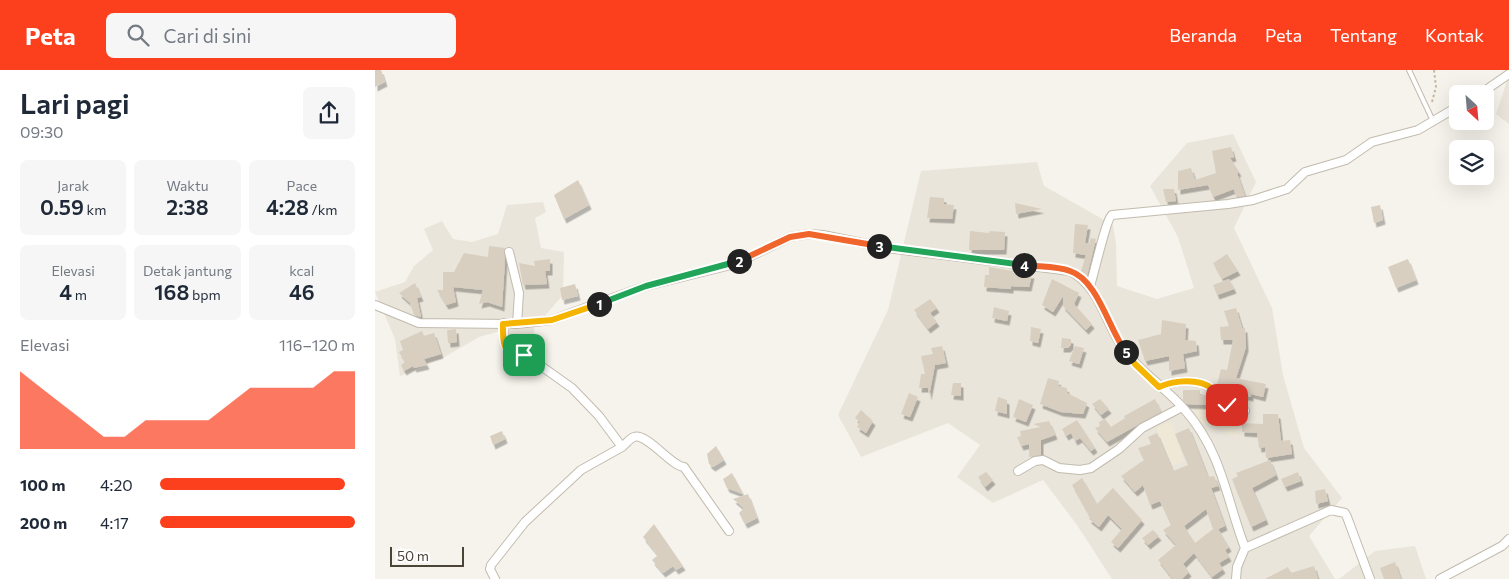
<!DOCTYPE html>
<html lang="id">
<meta charset="utf-8">
<style>
:root{--surface:#fff;--page:#f6f6f7;--text:#1f2937;--muted:#747a83;--accent:#fc3f1d}
body{margin:0;font-family:Commissioner,sans-serif;background:var(--page);color:var(--text);height:100vh;display:flex;flex-direction:column;font-size:19px;white-space:nowrap}
*{box-sizing:border-box;margin:0}
p{font-size:16px;color:var(--muted)}
.icon{flex:none;width:28px;height:28px;fill:none;stroke:currentColor;stroke-width:2;stroke-linecap:round;stroke-linejoin:round}
.map{position:relative;flex:1;overflow:hidden}
.panel{display:flex;flex-direction:column;background:var(--surface);width:375px}
.panel>*{flex:none}
.needle{width:32px;rotate:154deg}
.buttons{position:absolute;left:1074px;top:15px;display:grid;gap:10px}
.buttons a{display:grid;place-items:center;width:45px;height:45px;border-radius:8px;background:var(--surface);box-shadow:0 5px 20px #0002;font-size:25px}
.scale{position:absolute;left:15px;bottom:12px;width:74px;box-sizing:border-box;padding-left:5px;border:2px solid #4b4439;border-top:0;font-size:14px;line-height:18px;white-space:nowrap;color:#4b4439;-webkit-text-stroke:4px #fff;paint-order:stroke}
.pin{position:absolute;display:grid;place-items:center;width:42px;height:42px;color:#fff;margin:-21px;border-radius:10px;box-shadow:0 2px 8px #0006}
.km{position:absolute;width:25px;height:25px;margin:-12px;border-radius:50%;background:#222;color:#fff;font-size:14px;line-height:25px;text-align:center}
.round{display:grid;place-items:center;flex:none;width:52px;height:52px;border-radius:8px;background:var(--page)}
.summary{display:flex;align-items:center;justify-content:space-between;height:85px;padding:0 20px}
h1{font-size:28px;font-weight:600;line-height:38px}
.metrics{display:grid;grid-template-columns:repeat(3,1fr);gap:8px;height:85px;padding:5px 20px}
.metrics div{display:grid;align-content:center;border-radius:8px;background:var(--page);text-align:center}
.metrics b{font-size:21px;font-weight:600}
.metrics small{font-size:14px;font-weight:400}
.metrics p{font-size:14px}
.chart{height:140px;padding:10px 20px}
.chart p{display:flex;justify-content:space-between}
.chart svg{width:100%;height:90px;margin-top:5px;fill:var(--accent);opacity:.7}
ul{padding:0 20px;list-style:none;font-size:16px}
li{display:grid;grid-template-columns:80px 60px 1fr;align-items:center;height:38px}
li i{height:12px;border-radius:6px;background:var(--accent)}
header{display:flex;align-items:center;gap:30px;box-sizing:border-box;height:70px;padding:0 25px;background:var(--accent);color:#fff}
header strong{font-size:24px}
nav{display:flex;gap:28px;margin-inline-start:auto;font-size:18px}
.search{width:350px;height:45px;background:var(--page);display:flex;align-items:center;gap:12px;box-sizing:border-box;padding:0 18px;border-radius:8px;color:var(--muted);font-size:19px}
main{display:flex;flex:1;min-height:0}
.map>svg:first-child{display:block}
.residential{fill:#eae5da}
.education{fill:#efe8d6}
.building{fill:#d8cfc1;fill-rule:evenodd;filter:url(#shadow)}
.lines{fill:none;stroke-linecap:round;stroke-linejoin:round}
.lane-casing{stroke:#c2bbae;stroke-width:6}
.street-casing{stroke:#c2bbae;stroke-width:10}
.path{stroke:#c4b79f;stroke-width:2;stroke-dasharray:2.5 2.5;stroke-linecap:butt}
.lane{stroke:#fff;stroke-width:4}
.street{stroke:#fff;stroke-width:8}
.split-1-casing{stroke:#fff;stroke-width:10}
.split-2-casing{stroke:#fff;stroke-width:10}
.split-3-casing{stroke:#fff;stroke-width:10}
.split-4-casing{stroke:#fff;stroke-width:10}
.split-5-casing{stroke:#fff;stroke-width:10}
.split-6-casing{stroke:#fff;stroke-width:10}
.split-1{stroke:#f5b400;stroke-width:6}
.split-2{stroke:#22a559;stroke-width:6}
.split-3{stroke:#f0652b;stroke-width:6}
.split-4{stroke:#22a559;stroke-width:6}
.split-5{stroke:#f0652b;stroke-width:6}
.split-6{stroke:#f5b400;stroke-width:6}
</style>
<header>
<strong>Peta</strong>
<div class="search"><svg class="icon" aria-label="search" viewBox="0 0 24 24"><circle cx="10" cy="10" r="6"/><path d="M15 15l6 6"/></svg>Cari di sini</div>
<nav><a>Beranda</a><a>Peta</a><a>Tentang</a><a>Kontak</a></nav>
</header>
<main>
<section class="panel">
<div class="summary"><div><h1>Lari pagi</h1><p>09:30</p></div><a class="round"><svg class="icon" aria-label="share" viewBox="0 0 24 24"><path d="M12 15V3M7 8l5-5 5 5M5 13v7h14v-7"/></svg></a></div>
<div class="metrics">
<div><p>Jarak</p><b>0.59<small> km</small></b></div>
<div><p>Waktu</p><b>2:38</b></div>
<div><p>Pace</p><b>4:28<small> /km</small></b></div>
</div>
<div class="metrics">
<div><p>Elevasi</p><b>4<small> m</small></b></div>
<div><p>Detak jantung</p><b>168<small> bpm</small></b></div>
<div><p>kcal</p><b>46</b></div>
</div>
<div class="chart"><p><span>Elevasi</span>116–120 m</p>
<svg viewBox="0 0 160 44" preserveAspectRatio="none"><path d="M0 44V6L10 14L20 22L30 30L40 38L50 38L60 30L70 30L80 30L90 30L100 22L110 14L120 14L130 14L140 14L150 6L160 6V44z"/></svg>
</div>
<ul>
<li><b>100 m</b>4:20<i style="width:95%"></i></li>
<li><b>200 m</b>4:17<i style="width:100%"></i></li>
</ul>
</section>
<div class="map">
<svg width="1134" height="509" viewBox="0 0 1134 509">
<defs>
<filter id="shadow"><feDropShadow dx="2.5" dy="4.5" stdDeviation="0" flood-color="#0004"/></filter>
</defs>
<rect width="100%" height="100%" fill="#f6f3ec"/>
<!-- residential -->
<path class="residential" d="M1134,5V54L1121,44Z
M858,64L881,112L859,158L897,238L908,305L929,378L967,428L934,466L960,509H737L702,455L668,410L618,433L582,407L605,375L573,353L486,387L463,345L513,240L546,101L662,92L669,116L738,155L741,174L742,216L782,229L819,218L803,167L775,116L812,73Z
M168,132L171,142L160,148L166,178L189,182L188,225L159,258V282L130,283L125,261L104,267L68,288L25,306L20,269L0,222L30,212L39,196L58,180L49,159L67,151L78,169L97,172L123,164L132,135Z
M1040,476L1051,509H964L1000,481Z"/>
<!-- education -->
<path class="education" d="M822,336L867,349L862,367L852,364V360L818,351Z
M796,352L809,391L797,396L781,357Z"/>
<!-- building -->
<path class="building" d="M0,0H6L10,12L0,17Z
M856,77L859,87L855,88L864,102L862,103L870,126L861,127L859,119L838,127L833,115L803,120V101L816,98L820,110L841,103L837,81Z
M203,110L214,135L189,149L179,125Z
M788,119H799L801,131L791,132Z
M555,127L569,128V134L579,135L577,149L552,148Z
M640,133L667,139L641,144Z
M1005,135L1008,150L999,153L996,137Z
M700,154L713,155L710,173L714,174L716,168L721,169L712,206L706,201L711,185L698,183Z
M595,161L614,163L615,161L630,162L629,180H594Z
M114,176L131,178L129,181L130,190L127,237L112,232L104,234L108,220L78,217L81,232L71,235L62,220H68V202H79L89,183L113,187Z
M852,184L863,201L847,209L838,193Z
M175,189V201H170L172,214L148,215L144,193L160,196L159,191Z
M1033,189L1041,210L1021,218L1013,197Z
M614,197L638,201V203L657,204L654,217L636,216V219L609,217L610,205H614Z
M677,209L704,223L699,234L717,254L711,260L688,236V226L678,242L667,235Z
M854,209L859,219L842,225L838,215Z
M40,213L46,227L42,228L46,247L39,245L35,233L24,223Z
M200,214L203,226L187,230L185,218Z
M555,229L562,238L555,243L562,252L553,259L539,240Z
M619,237L634,241L632,251L617,248Z
M861,238L867,258H870L871,277L861,308L891,314L888,327L876,324V327L849,321L842,315L846,299L852,300L858,270H846L845,257L854,256L849,241Z
M787,250L811,254L810,270L821,271L822,281L808,284L810,298L794,301V286L770,291L763,270L786,264Z
M656,257L666,259L663,273L655,271Z
M81,259L82,272L73,273L72,260Z
M47,261L49,266L59,263L66,284L49,289L52,295L39,298L38,296L29,301L26,295L30,292L24,282L28,280L25,271Z
M687,268L696,269V275L693,278H686Z
M567,276L571,293L560,295L554,326L553,318H544L546,304H550L546,286L558,284L556,278Z
M700,276L709,278L704,294L694,291Z
M673,308L684,311L683,316L692,318V323L712,333L708,344L686,342L665,334Z
M578,313H586V326L576,325Z
M808,320H825V325H832V335L812,334L808,330Z
M534,323L543,327L535,347L526,344Z
M623,327L632,330V344L620,341Z
M644,329L658,335L651,352L638,347Z
M725,329L734,339L726,345L717,334Z
M780,329L786,342L732,372L720,358L725,356L724,352L730,349L736,357L750,348L749,346Z
M486,340L498,351L491,363L482,357L485,352L480,348Z
M888,344H903L906,371L915,370L917,384L891,388L890,377L884,378L882,363L867,362V353L888,354Z
M702,350L720,378L716,381L705,368L700,371L696,363L691,366L687,359Z
M674,351L680,365L666,370V385L654,387V374L646,376L642,367L646,366L645,361L666,357L658,354Z
M814,358L833,407L839,406L843,416L836,418L850,456L843,459L854,477L850,480L854,487L844,493L848,499L837,507L819,483L808,494L814,502L807,509H798L783,490L801,475L788,460L796,455L785,431L775,435L768,415L760,422L746,406L769,390L763,378L776,374L773,367L782,363L798,401L813,395L800,364ZM831,439L838,459L820,473L809,456Z
M127,361L130,369L118,375L115,366Z
M341,376L349,390L338,397L334,394L332,384Z
M895,390L901,405L877,418L891,450L876,457L857,409L863,406L861,403Z
M611,402L618,410L610,417L603,407Z
M923,402L926,411L910,417L906,409Z
M357,403L368,424L352,418L348,409Z
M707,408L722,434L738,418L767,450L743,478L736,472L747,459L733,445L724,457L714,449L715,447L697,415Z
M950,419L953,431L941,434L940,421Z
M373,424L382,448L370,454L364,443L369,438L358,429Z
M279,454L308,496L301,500L298,496L288,503L277,490L283,485L268,467Z
M778,460L784,466L773,475L767,468Z
M1020,492L1026,509H1009L1005,498Z
M939,496L943,509H890L913,497L916,503Z"/>
<g class="lines">
<!-- lane casing -->
<g class="lane-casing">
<path id="lane" d="M1034,0L1058,51"/>
</g>
<!-- street casing -->
<g class="street-casing">
<path id="street" d="M1105,24L1134,4
M134,182L144,223L142,254
M715,216C719,204 731,149 737,145L853,134L878,130L912,119L930,102L971,90L997,72L1043,60L1082,37
M0,235L44,253L142,254L177,250L271,216L360,194L415,167L434,164L448,165L512,178L695,201C724,216 729,249 746,275C763,301 789,316 810,340C847,382 851,428 870,478L862,497L861,509
M784,317C800,310 823,308 838,319C852,330 850,336 870,341
M247,377C251,374 255,368 259,367C271,362 296,396 309,397L354,461
M643,401L660,391L668,390L684,398L705,400L716,398L744,379L767,358L807,337
M870,478L956,440L970,443L972,447L995,509
M120,509L115,499L116,495L150,452L206,400L247,377L224,346L197,318L152,286H137C127,277 128,266 129,253
M1065,509L1127,476L1134,469"/>
</g>
<!-- path -->
<path class="path" d="M1057,32L1061,17L1059,0"/>
<!-- lane -->
<use href="#lane" class="lane"/>
<!-- street -->
<use href="#street" class="street"/>
</g>
<g class="lines">
<!-- split-1 casing -->
<g class="split-1-casing">
<path id="split-1" d="M149,285L137,286C127,277 128,266 128,254L177,250L224,234"/>
</g>
<!-- split-2 casing -->
<g class="split-2-casing">
<path id="split-2" d="M224,234L271,216L364,191"/>
</g>
<!-- split-3 casing -->
<g class="split-3-casing">
<path id="split-3" d="M364,191L415,167L434,164L504,176"/>
</g>
<!-- split-4 casing -->
<g class="split-4-casing">
<path id="split-4" d="M504,176L649,195"/>
</g>
<!-- split-5 casing -->
<g class="split-5-casing">
<path id="split-5" d="M649,195C664,197 682,196 695,201C723,210 734,260 751,282"/>
</g>
<!-- split-6 casing -->
<g class="split-6-casing">
<path id="split-6" d="M751,282L760,294L784,317C800,310 824,308 838,319C843,324 847,330 852,335"/>
</g>
<!-- split-1 -->
<use href="#split-1" class="split-1"/>
<!-- split-2 -->
<use href="#split-2" class="split-2"/>
<!-- split-3 -->
<use href="#split-3" class="split-3"/>
<!-- split-4 -->
<use href="#split-4" class="split-4"/>
<!-- split-5 -->
<use href="#split-5" class="split-5"/>
<!-- split-6 -->
<use href="#split-6" class="split-6"/>
</g>
</svg>
<div class="buttons">
<a><svg class="needle" viewBox="-14 -14 28 28"><path d="M0-13l5 13h-10z" fill="#e53935"/><path d="M0 13l5-13h-10z" fill="#747a83"/></svg></a>
<a><svg class="icon" aria-label="layers" viewBox="0 0 24 24"><path d="M12 4l9 5-9 5-9-5zM3 14l9 5 9-5"/></svg></a>
</div>
<div class="scale">50 m</div>
<div class="pin" style="left:149px;top:285px;background:#1e9e55"><svg class="icon" aria-label="arrive" viewBox="0 0 24 24"><path d="M6 21V4h12l-3 4 3 4H6"/></svg></div>
<div class="pin" style="left:852px;top:335px;background:#d93025"><svg class="icon" aria-label="check" viewBox="0 0 24 24"><path d="M5 12l5 5 9-10"/></svg></div>
<b class="km" style="left:224px;top:234px">1</b>
<b class="km" style="left:364px;top:191px">2</b>
<b class="km" style="left:504px;top:176px">3</b>
<b class="km" style="left:649px;top:195px">4</b>
<b class="km" style="left:751px;top:282px">5</b>
</div>
</main>
